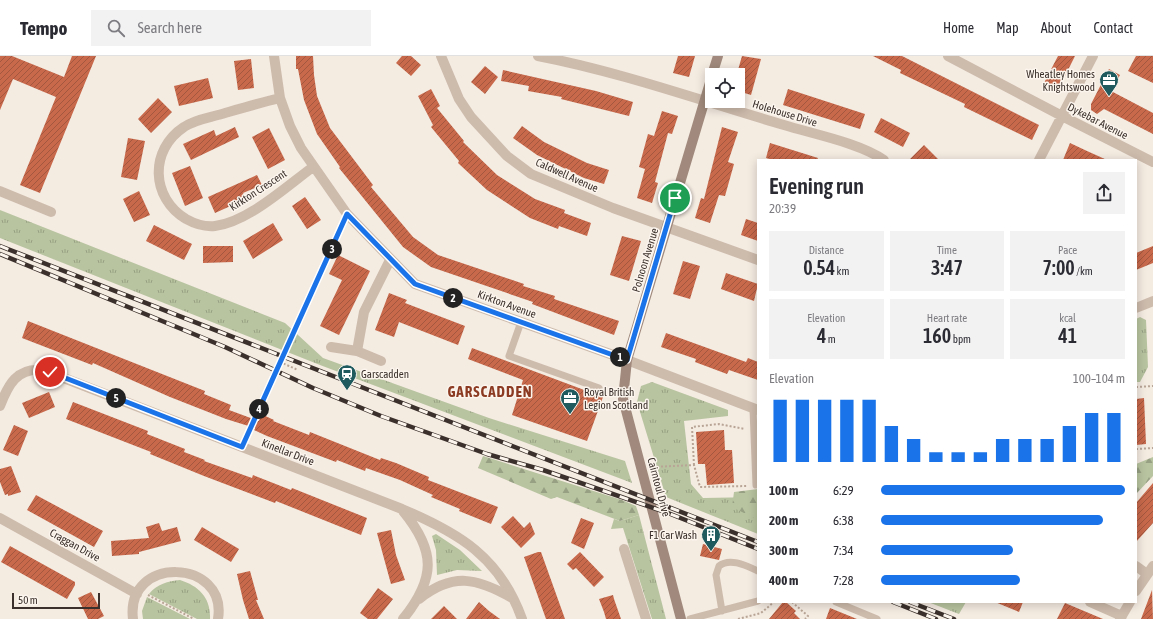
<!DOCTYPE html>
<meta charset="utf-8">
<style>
:root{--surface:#fff;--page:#f2f2f3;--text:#2b2b33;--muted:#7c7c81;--line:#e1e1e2;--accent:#1a73e8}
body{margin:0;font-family:"Asap Condensed",sans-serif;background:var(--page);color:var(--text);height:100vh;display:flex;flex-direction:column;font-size:15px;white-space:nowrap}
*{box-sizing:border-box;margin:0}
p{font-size:13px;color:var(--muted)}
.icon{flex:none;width:22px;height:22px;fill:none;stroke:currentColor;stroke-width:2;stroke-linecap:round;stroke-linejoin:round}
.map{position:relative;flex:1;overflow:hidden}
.drawer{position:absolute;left:757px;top:103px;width:380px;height:444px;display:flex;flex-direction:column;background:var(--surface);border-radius:0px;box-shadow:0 2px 10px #0003}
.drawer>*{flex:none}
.controls{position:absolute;left:705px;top:12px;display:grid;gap:8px}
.controls a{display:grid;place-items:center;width:40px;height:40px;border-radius:0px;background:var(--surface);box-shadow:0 2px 10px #0003;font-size:20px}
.scale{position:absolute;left:12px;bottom:10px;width:88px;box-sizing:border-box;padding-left:4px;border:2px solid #3b302b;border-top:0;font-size:11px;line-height:14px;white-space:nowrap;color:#3b302b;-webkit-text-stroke:3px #fbf5ee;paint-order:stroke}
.pin{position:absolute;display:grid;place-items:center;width:34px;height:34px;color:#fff;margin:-17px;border:2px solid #fff;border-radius:50%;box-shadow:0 1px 4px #0007}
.km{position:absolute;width:20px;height:20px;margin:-10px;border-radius:50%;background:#222;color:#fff;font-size:11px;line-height:20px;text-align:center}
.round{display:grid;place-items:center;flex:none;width:42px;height:42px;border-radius:0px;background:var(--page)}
.headline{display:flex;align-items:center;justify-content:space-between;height:68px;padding:0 12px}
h1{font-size:22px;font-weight:600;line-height:30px}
.figures{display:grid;grid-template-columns:repeat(3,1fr);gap:6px;height:68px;padding:4px 12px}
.figures div{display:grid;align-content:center;border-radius:0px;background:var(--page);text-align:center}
.figures b{font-size:20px;font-weight:600}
.figures small{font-size:11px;font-weight:400}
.figures p{font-size:11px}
.chart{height:112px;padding:8px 12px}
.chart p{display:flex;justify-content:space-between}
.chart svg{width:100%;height:72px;margin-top:4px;stroke:var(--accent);stroke-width:6}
ul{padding:0 12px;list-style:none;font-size:13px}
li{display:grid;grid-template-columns:64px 48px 1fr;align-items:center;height:30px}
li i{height:10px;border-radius:5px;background:var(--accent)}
header{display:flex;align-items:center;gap:24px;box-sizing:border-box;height:56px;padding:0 20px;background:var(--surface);border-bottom:1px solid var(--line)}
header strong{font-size:19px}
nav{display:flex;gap:22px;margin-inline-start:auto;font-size:14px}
.search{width:280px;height:36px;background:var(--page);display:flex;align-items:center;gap:10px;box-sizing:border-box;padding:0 14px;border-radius:0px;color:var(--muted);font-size:15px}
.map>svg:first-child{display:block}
.grass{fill:url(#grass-tufts)}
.forest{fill:url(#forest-firs)}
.building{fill:url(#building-hatch)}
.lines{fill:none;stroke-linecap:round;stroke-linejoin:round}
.path{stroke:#b9a596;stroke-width:2;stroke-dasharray:2 2;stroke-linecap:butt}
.lane{stroke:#cdbbac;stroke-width:7}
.street{stroke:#cdbbac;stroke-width:10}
.secondary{stroke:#a18a7d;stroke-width:10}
.rail-casing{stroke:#3b302b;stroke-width:4.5}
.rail{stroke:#fbf5ee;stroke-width:3;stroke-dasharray:9;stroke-linecap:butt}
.route-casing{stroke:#fff;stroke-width:8}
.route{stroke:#1a73e8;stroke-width:5}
.labels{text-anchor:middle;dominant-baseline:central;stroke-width:3;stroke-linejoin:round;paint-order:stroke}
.poi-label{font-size:11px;fill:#3b302b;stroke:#fbf5ee;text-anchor:end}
.street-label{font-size:11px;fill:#3b302b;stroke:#fbf5ee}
.district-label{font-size:15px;font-weight:bold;letter-spacing:1px;fill:#8c3b22;stroke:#fbf5ee}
</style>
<header>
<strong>Tempo</strong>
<div class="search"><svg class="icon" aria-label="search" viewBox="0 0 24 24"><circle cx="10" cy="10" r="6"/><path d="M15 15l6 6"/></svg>Search here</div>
<nav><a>Home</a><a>Map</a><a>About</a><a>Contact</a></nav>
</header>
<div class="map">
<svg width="1153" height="563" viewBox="0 0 1153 563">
<defs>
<pattern id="grass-tufts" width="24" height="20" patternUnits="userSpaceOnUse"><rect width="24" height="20" fill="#b8c4a0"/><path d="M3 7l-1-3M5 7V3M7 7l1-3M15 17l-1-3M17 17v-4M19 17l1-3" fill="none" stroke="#97a083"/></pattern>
<pattern id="forest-firs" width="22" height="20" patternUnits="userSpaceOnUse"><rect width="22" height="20" fill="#b8c4a0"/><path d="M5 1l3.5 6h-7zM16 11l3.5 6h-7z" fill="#97a083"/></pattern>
<pattern id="building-hatch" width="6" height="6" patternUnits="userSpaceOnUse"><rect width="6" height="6" fill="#c8694b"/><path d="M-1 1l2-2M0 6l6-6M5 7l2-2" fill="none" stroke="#a4573f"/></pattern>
</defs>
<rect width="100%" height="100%" fill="#f4ebe1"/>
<!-- grass -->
<path class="grass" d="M0,154L285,267L323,302L489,362L625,405L632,427L320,309L0,182Z
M1140,261L1146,264L1148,311L1140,326H1136V263Z
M652,326L728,354V360L684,365L691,428L703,442L758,441V478L666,441L637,346L641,330Z
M639,459L666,563H652L623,472L611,473L614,463L620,465Z
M436,478L460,494L482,515L457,514L437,519L436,494L432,480Z
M180,524C199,530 211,542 210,563H197L149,538C157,528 168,525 180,524Z
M147,541L190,563H143L142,555Z
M928,546H966L959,558Z"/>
<!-- forest -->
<path class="forest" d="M483,400L622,444L636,450L639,459L620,465L557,441L551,443L478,412Z
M1153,401V420L1136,438V408Z
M758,433V464L732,451L734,436Z"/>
<!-- building -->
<path class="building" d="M0,0H12L64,21L72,0H96L40,137L20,129L56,41L13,23L0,54Z
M296,0H313L314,19L317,40L330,72L373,129L371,131L413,181L438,199L524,228L523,230L555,240L554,243L619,265L614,279L532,248L533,246L431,211L403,191L339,112L340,111L317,78L304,44L298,13H296Z
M402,0H411L421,9L411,20L396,7Z
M678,0H695L689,21L673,17Z
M742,0L761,3L751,39L738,35V14Z
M873,0H902L1039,69L1032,84L964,51L965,48L900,17L901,14Z
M1058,0H1075L1058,34L1044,27Z
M1136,0H1153V27L1128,15Z
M251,3L254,32L238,34L234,5Z
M485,10L498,21L485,38L471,26Z
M1109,13L1120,19L1111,35L1153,57V78L1104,53L1097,58L1091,54V48Z
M503,14L596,35L633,46L629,60L561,43L562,41L528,35L529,30L501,25Z
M208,22L213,42L179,50L174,30Z
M431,33L440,50L437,52L464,85L463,86L497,119L535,143L565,154L564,157L591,167L587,180L559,170L558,173L530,162L487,134L458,107L459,105L431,71L433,69L418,40Z
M788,33L865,58L860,73L783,49Z
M158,42L172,56L151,77L138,63Z
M662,55L678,60L672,78L668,77L655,126L658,127L652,147L637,142L645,113L639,111L648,78L654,80Z
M881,62L910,77L903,91L874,76Z
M522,70L544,86L587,107L609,114L604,128L584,122L537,99L513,82Z
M235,71L239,81L191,104L183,88L214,74L216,80Z
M722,71L738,76L728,106L734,108L725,140L719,139L710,167L695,162L701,142L704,143Z
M269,72L285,104L268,113L252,81Z
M128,82L145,85L137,124L121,121Z
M770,87L818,102L817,104H773L766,102Z
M1070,87L1087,95L1107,104H1063Z
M924,89L939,104H909Z
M190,110L203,142L185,150L172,117Z
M257,119L262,129L243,137L246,143L215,157L208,141Z
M139,135L150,159L134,166L123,143Z
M305,141L321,164L307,173L292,150Z
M746,163L758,167V185L741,179Z
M273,167L283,184L253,203L243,185Z
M154,169L192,188L184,204L146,185Z
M622,180L641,185L629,225L610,219Z
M203,190H233V206L203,207Z
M1153,190V207L1136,214V197Z
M338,199L370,215L339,279L320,270L342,224L329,218Z
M683,205L700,210L690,243L673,238Z
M726,217L758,228L754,245L721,233Z
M389,237L407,244L405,247L465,270L458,289L399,266L394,281L375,274Z
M28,265L205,335L204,338L231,349L229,354L259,365L261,358L274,364L273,365L309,379L310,376L380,404L381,402L396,407L429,421L428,424L498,451L491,468L459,455L460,453L431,441L433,439L400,424L366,412L365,415L337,404L336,406L267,380L254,374L255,372L226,363L170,341L93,307L92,309L22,282Z
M666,277L746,306L748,302L758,306V324L729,314L727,318L695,306L696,303L661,291Z
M472,292L603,341L587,385L512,359L523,324L468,303Z
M49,336L55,351L29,362L22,347Z
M1144,342L1146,388L1136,389V343Z
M73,346L148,375L147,378L185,393L184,396L205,404L204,405L252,422L253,419L291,434L292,432L367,462L361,479L276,445L275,447L204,420L150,398L151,396L66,363Z
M14,369L28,375L18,400L3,394Z
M724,374L725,394H732L734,427L707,429L705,408H698L696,376Z
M11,410L21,436L8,440V438L5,439L0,426V413Z
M1153,427V467L1136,486V447Z
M36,439L103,475L94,491L27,454Z
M513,460L524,472L530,466L535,478L521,492L501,471Z
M581,462L594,467L584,493L571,487Z
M159,467L162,475L177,471L181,485L139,496V498L112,500L111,485L149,482L146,471Z
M202,471L239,493L231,506L194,484Z
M391,474L396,499L405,524L391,528L377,477Z
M703,488L722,493L719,504L700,500Z
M10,490L75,526V529L67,543L1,506Z
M538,496H541L565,563H546L524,501Z
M580,496L604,521L594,531L576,512L573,514L567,508Z
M250,515L258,544H256L264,563H249L243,544L237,518Z
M378,532L393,543L377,563H368L360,557Z
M1152,534L1153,563H1141Z
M91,536L104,560L98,563H88L78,542Z
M613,539L614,543L621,563H606L604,556L599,543Z
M479,546L489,555L500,563H466Z
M783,546H786L796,555L794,557L800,563H769Z
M995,546H1023L1019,556Z
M1065,547L1103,563H1057Z
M444,550L457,563H431Z
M830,552L857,563H826Z"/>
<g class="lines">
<!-- path -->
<path class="path" d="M280,306L298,314
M1136,331L1153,330
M247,381L343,168
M1136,393L1153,392
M694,409L692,371L719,368L745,373
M653,411L694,409L700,431L747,430
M148,539L194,563
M792,546L808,560L805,563
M738,563L761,557L774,546"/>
<!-- lane -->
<path class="lane" d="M521,266L509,300L599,332
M753,353L756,429
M836,546L877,563
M722,555L716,519L719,510C730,501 747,510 758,515
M690,563L758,545"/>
<!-- street -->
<path class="street" d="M274,0L280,42L290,70L301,92L347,158L415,228L627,304L758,354
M441,0L459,43L471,61L507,100L531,118L613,152L758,204
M538,0C621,16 702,45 784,69C813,78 860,87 884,104
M948,0L1062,60L1153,106
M280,42C259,47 239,53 218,59C207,62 194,64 184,71C149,94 151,142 186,163C195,168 205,171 215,170C248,166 287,130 313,111
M1039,104L1093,0
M0,135L51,156
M1136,252L1153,245
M331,291L357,295L381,305
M357,295L364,256L390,204
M0,350C8,329 17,311 43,314L402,453C459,477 500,501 522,563
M403,455C436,495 436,522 403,563
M0,462L137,538
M624,493L646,563
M1136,510L1147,518
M1136,535L1153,510
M419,543C453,516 477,522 512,542
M1090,546L1122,560
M133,563C125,499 228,502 218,563
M1120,563L1130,546"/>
<!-- secondary -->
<path class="secondary" d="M712,19L718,0
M681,563L623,343L627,304L712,20"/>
<!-- rail casing -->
<g class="rail-casing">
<path id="rail" d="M0,190L758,486
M0,198L225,291L313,332L381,360L487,398L543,414L668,457L758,493
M893,546L936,563
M910,546L954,563"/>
</g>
<!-- rail -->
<use href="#rail" class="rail"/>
</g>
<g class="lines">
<!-- route casing -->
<g class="route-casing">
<path id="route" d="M50,316L242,391L347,158L415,228L627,304L675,142"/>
</g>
<!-- route -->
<use href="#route" class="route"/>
</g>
<!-- icons -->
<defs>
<g id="office-pin" transform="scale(1)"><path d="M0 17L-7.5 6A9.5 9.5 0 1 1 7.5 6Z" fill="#1f5a5e" stroke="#fbf5ee"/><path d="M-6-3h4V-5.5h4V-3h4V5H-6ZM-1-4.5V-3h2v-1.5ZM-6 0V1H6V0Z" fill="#fff"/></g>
<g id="station-pin" transform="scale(1)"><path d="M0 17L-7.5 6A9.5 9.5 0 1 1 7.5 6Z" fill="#1f5a5e" stroke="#fbf5ee"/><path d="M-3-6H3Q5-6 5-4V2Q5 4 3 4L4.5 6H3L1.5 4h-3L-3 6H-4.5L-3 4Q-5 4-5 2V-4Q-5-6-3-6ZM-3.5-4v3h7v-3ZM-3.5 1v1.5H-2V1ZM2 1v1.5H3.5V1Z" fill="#fff"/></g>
<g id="building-pin" transform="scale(1)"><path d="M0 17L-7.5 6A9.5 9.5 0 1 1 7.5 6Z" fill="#1f5a5e" stroke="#fbf5ee"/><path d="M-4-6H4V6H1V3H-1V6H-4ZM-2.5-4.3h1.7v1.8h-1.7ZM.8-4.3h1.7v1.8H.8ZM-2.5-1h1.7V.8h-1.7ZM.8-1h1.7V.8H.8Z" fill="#fff"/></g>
</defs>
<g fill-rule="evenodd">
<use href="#office-pin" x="1109" y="24"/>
<use href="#station-pin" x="347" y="318"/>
<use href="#office-pin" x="570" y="342"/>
<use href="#building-pin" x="711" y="479"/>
</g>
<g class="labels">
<!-- poi labels -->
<g class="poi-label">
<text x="1095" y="18">Wheatley Homes<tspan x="1095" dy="13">Knightswood</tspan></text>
<text x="361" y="318" text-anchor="start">Garscadden</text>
<text x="584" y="336" text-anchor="start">Royal British<tspan x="584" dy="13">Legion Scotland</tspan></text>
<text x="697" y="479">F1 Car Wash</text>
</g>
<!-- street labels -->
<g class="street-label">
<text transform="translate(785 57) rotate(17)">Holehouse Drive</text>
<text transform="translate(1098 65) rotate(27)">Dykebar Avenue</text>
<text transform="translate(567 119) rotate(24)">Caldwell Avenue</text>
<text transform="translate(258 134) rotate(-33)">Kirkton Crescent</text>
<text transform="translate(645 204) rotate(-73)">Polnoon Avenue</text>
<text transform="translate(507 248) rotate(20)">Kirkton Avenue</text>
<text transform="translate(288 396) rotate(21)">Kinellar Drive</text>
<text transform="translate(659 431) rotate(75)">Cairntoul Drive</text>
<text transform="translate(75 489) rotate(29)">Craggan Drive</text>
</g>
<!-- district labels -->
<g class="district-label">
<text x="490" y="335">GARSCADDEN</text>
</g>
</g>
</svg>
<div class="controls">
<a><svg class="icon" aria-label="locate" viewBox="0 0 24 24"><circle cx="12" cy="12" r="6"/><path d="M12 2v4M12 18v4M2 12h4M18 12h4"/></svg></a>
</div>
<div class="scale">50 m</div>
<div class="pin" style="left:675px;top:142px;background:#1e9e55"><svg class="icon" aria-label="arrive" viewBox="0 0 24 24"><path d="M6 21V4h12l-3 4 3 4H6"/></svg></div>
<div class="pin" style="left:50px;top:316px;background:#d93025"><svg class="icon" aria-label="check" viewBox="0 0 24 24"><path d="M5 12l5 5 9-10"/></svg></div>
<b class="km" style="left:620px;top:301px">1</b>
<b class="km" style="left:453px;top:242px">2</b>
<b class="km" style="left:332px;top:193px">3</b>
<b class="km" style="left:259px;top:353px">4</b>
<b class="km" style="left:116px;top:342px">5</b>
<section class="drawer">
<div class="headline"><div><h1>Evening run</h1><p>20:39</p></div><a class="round"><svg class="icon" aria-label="share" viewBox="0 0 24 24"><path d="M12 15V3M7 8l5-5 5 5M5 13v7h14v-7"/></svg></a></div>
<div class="figures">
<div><p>Distance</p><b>0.54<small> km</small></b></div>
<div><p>Time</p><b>3:47</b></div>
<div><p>Pace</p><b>7:00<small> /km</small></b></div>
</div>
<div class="figures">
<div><p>Elevation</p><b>4<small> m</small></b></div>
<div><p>Heart rate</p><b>160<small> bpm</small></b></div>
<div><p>kcal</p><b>41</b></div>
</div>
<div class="chart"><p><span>Elevation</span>100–104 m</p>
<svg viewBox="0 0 160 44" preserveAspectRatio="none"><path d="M5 44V6M15 44V6M25 44V6M35 44V6M45 44V6M55 44V22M65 44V30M75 44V38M85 44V38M95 44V38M105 44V30M115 44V30M125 44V30M135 44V22M145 44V14M155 44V14"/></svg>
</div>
<ul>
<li><b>100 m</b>6:29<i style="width:100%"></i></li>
<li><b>200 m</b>6:38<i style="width:91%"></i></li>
<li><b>300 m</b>7:34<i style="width:54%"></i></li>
<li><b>400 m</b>7:28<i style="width:57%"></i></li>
</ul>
</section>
</div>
